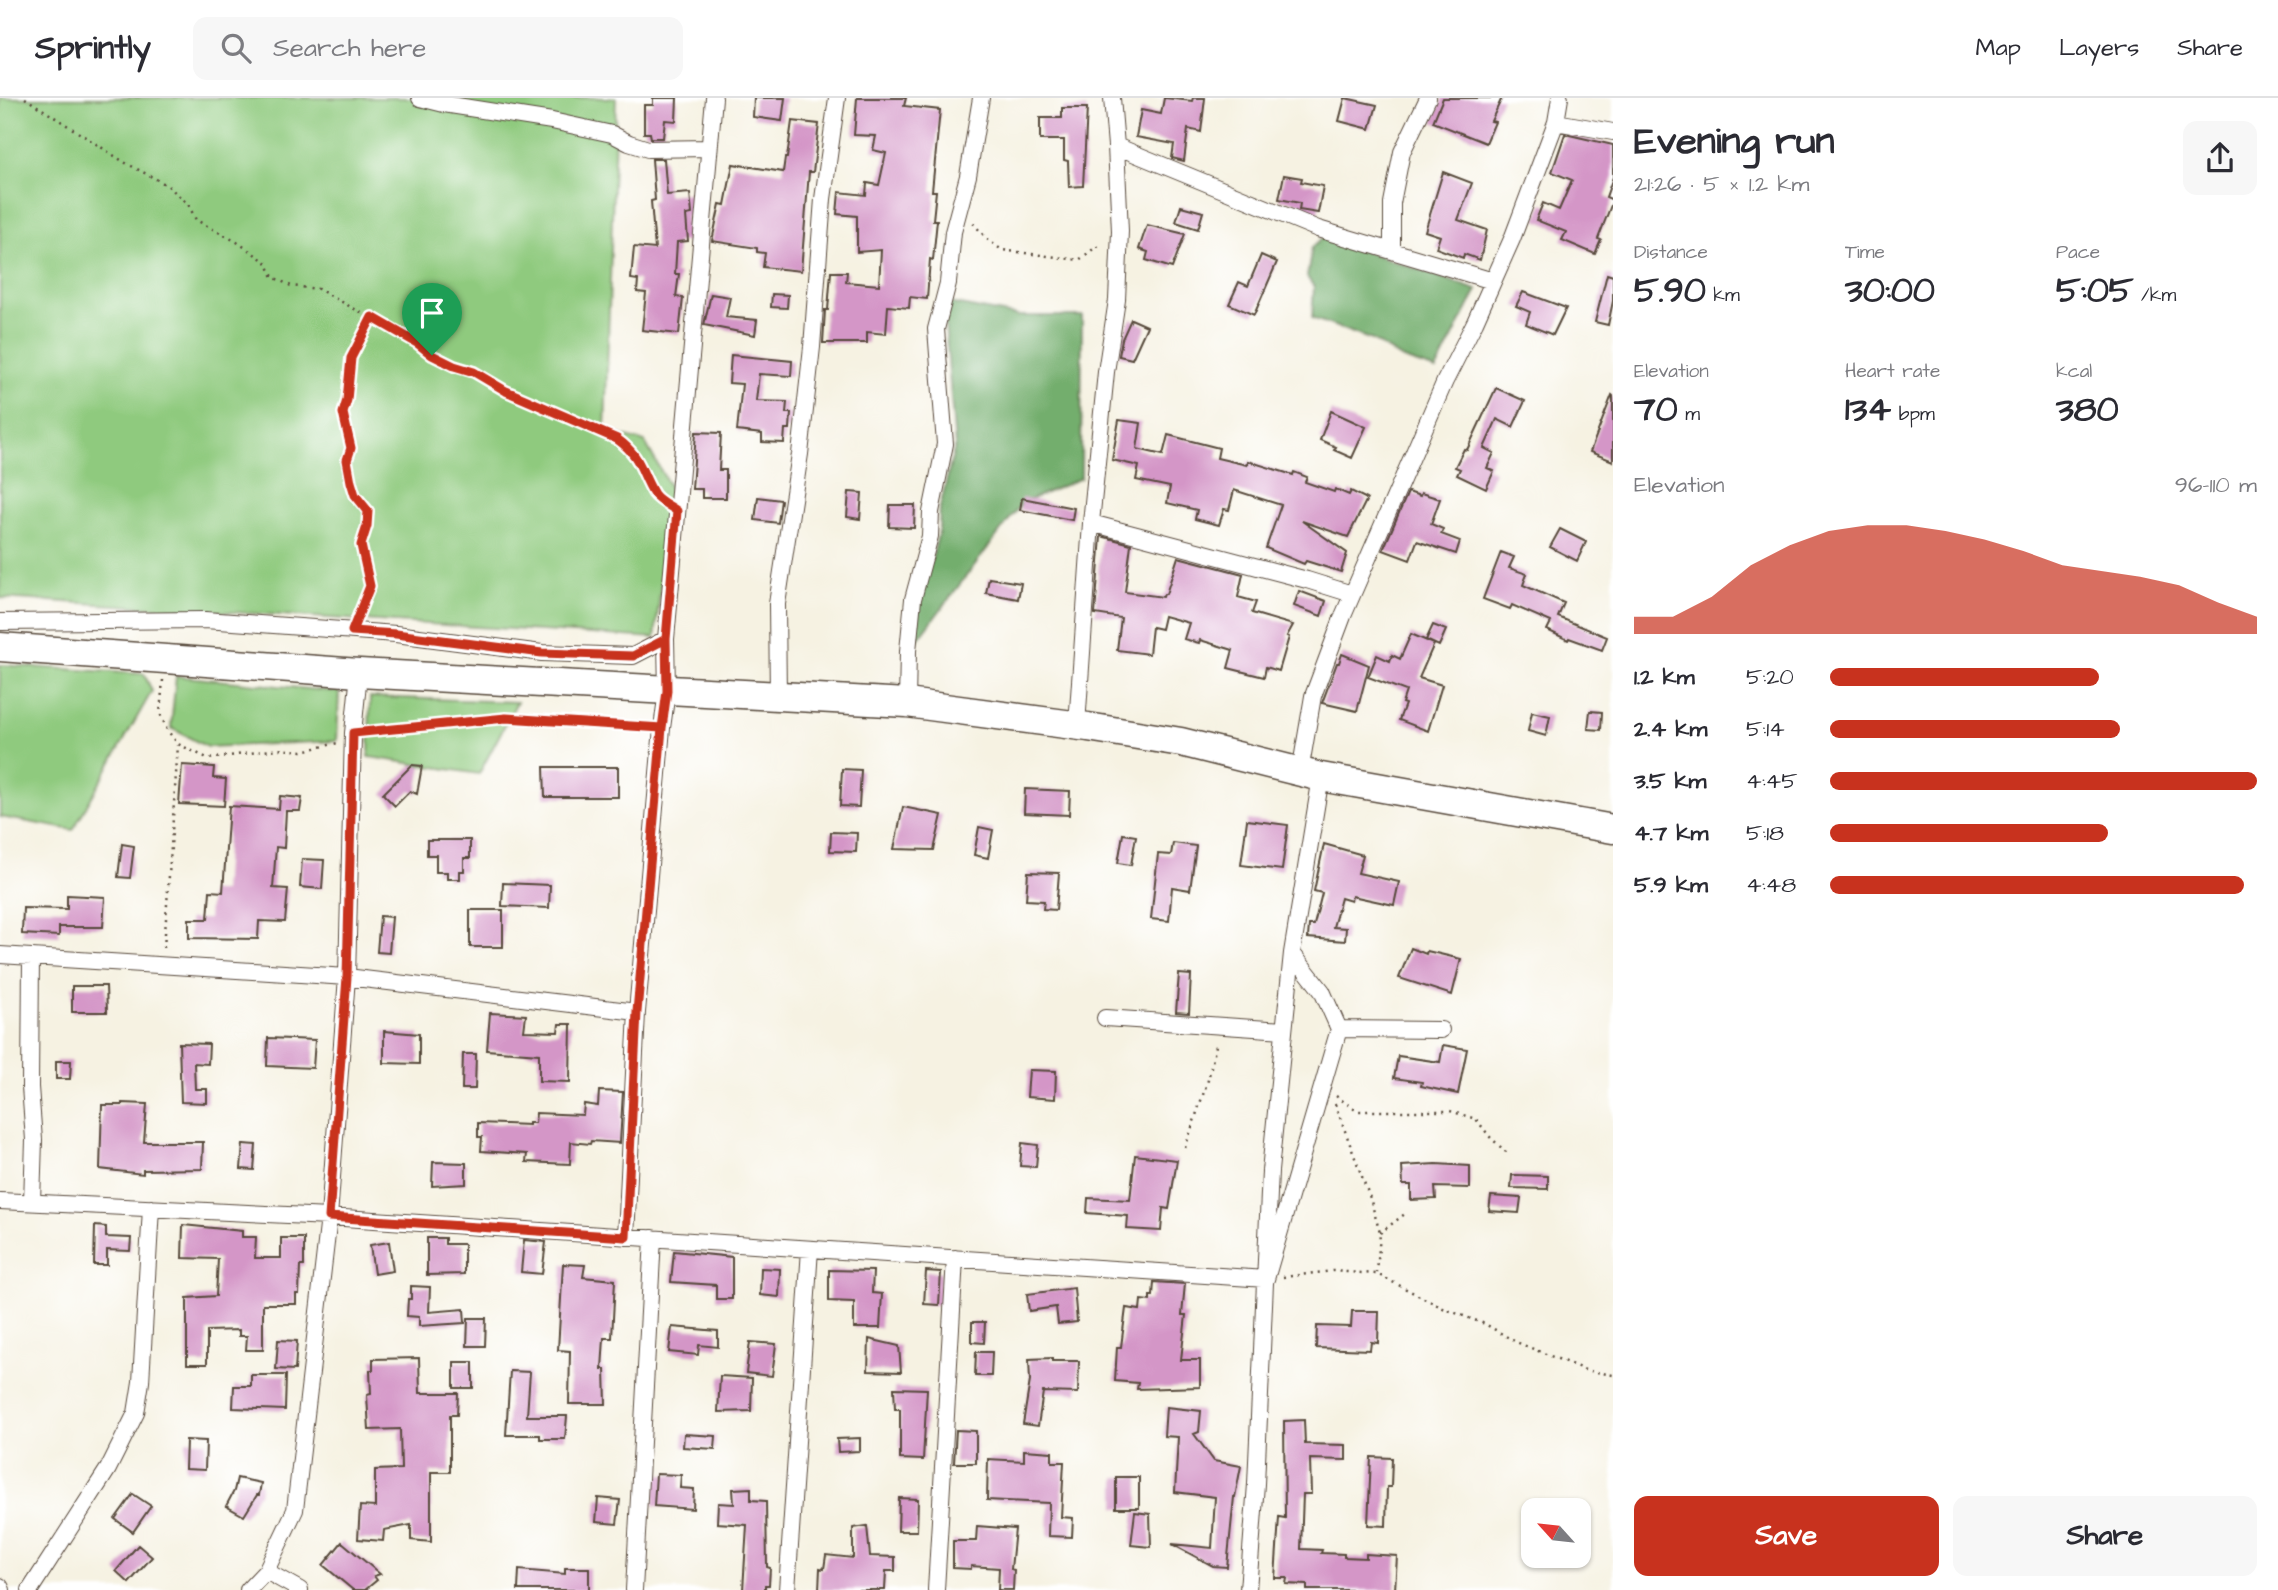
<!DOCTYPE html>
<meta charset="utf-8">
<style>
:root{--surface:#fff;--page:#f7f7f7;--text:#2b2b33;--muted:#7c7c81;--line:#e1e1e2;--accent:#c8321e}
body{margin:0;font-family:"Architects Daughter",sans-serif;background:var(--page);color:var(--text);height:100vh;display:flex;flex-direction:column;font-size:26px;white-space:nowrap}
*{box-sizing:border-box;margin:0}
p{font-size:23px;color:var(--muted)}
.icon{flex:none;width:38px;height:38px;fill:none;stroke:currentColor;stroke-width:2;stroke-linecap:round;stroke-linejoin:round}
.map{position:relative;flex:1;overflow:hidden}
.side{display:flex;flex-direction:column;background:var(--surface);width:665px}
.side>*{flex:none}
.needle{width:46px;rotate:297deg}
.fabs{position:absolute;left:1521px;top:1400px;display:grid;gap:14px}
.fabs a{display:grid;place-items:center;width:70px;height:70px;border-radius:14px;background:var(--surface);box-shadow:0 2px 5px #0004;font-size:35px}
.pin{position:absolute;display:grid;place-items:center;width:60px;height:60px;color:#fff;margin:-72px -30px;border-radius:50% 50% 50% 0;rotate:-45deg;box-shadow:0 0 7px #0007}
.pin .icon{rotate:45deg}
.round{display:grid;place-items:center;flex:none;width:74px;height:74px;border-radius:14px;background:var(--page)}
.headline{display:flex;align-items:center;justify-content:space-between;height:119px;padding:0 21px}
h1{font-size:38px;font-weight:800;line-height:52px}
.figures{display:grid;grid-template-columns:repeat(3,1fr);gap:10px;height:119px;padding:7px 21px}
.figures div{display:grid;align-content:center}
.figures b{font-size:35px;font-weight:800}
.figures small{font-size:19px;font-weight:400}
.figures p{font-size:19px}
.chart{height:196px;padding:14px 21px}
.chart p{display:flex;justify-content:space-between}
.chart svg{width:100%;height:126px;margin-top:7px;fill:var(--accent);opacity:.7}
.button{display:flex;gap:14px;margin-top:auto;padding:14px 21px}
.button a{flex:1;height:80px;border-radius:14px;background:var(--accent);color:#fff;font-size:28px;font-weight:800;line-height:80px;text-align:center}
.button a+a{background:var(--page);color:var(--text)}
ul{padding:0 21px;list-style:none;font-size:23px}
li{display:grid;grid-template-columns:112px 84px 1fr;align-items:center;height:52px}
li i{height:18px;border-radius:9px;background:var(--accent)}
header{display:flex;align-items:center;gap:42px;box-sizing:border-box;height:98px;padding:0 35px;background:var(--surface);border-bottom:2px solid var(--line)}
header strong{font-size:33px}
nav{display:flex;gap:38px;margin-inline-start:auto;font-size:24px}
.search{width:490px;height:63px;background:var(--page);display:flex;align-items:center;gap:18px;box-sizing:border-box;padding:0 24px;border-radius:14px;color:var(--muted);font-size:26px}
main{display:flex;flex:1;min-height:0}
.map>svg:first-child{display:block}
.green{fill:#8fca7e;stroke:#657a4e;stroke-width:2}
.forest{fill:#73ae6d;stroke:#576c46;stroke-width:2}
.building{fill:#d496c7}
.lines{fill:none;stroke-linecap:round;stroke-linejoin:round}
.street-casing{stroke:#57483b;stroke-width:18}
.highway-casing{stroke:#57483b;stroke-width:31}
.path{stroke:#57483b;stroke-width:2.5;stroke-dasharray:2 5;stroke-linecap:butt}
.street{stroke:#fff;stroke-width:16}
.highway{stroke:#fff;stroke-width:28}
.route-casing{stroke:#fff;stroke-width:14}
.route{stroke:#c8321e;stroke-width:9}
</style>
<header>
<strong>Sprintly</strong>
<div class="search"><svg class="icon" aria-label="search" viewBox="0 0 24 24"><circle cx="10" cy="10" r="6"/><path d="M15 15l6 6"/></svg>Search here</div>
<nav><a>Map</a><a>Layers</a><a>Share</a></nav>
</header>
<main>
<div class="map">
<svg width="1613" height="1492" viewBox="0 0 1613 1492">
<rect width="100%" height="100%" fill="#fff"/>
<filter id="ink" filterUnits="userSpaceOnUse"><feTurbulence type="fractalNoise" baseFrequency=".0143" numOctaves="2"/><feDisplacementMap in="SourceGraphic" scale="14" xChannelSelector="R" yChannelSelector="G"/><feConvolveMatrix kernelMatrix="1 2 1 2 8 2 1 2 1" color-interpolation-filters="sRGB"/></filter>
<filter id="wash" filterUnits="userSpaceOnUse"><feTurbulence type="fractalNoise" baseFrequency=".00686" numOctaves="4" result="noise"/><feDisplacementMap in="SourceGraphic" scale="28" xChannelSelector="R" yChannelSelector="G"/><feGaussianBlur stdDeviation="1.57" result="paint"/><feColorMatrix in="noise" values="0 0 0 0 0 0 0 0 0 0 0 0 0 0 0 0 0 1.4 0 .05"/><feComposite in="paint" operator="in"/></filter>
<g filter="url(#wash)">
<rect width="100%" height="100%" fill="#f6f2e2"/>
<!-- green -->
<path class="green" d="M0,0H616L605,333L645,344L671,391L655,540L0,500Z
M0,567L144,576L152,593L73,732L0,719Z
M176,578L339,594L337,643L207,649L171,630Z
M370,599L517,604L479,676L369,659Z"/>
<!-- forest -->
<path class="forest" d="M1324,139L1477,192L1436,272L1403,261L1372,242L1312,220L1314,189L1307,179L1312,149Z
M949,205L1019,218H1082L1081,380L1022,405L913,548L922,481L933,457L939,433L940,409L955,348L945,226Z"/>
<g id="blocks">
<!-- building -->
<path class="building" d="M653,0H677L676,23L665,22L663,40H651L650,35H644V7H653Z
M754,0H785L782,23L753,19Z
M857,0H906L904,8L940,12L932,93H936L933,122H937L933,162L930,161L927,201L910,199L909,210L888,208L886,236L867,234V245H823L825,212H828L831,174H847L846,184L879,187L881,152L857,154V118L837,116L839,94L866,97L867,85L879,87L886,55L873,52L876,38L854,37Z
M1164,0L1192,3L1193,0H1205L1201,34L1188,31L1184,63L1172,60L1174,46L1136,39L1141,12L1161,16Z
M1345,0L1377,7L1370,31L1339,23Z
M1443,0H1502L1491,23L1495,24L1486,45L1433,24Z
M1062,10H1087L1083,88L1069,89L1068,63L1064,62V42H1040V20H1062Z
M792,23L819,26L813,74H809L801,173L763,169L765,155L757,154V150L712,143L720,106L725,107L733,66L783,74L785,60H787Z
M1565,36L1613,47V79L1606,99L1613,102L1598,141L1601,142L1595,156L1562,142L1566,134L1536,122L1543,105L1559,112L1572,82L1552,74Z
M652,61H664L667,97L690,95L692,116L686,117L688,143L677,144L675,176H679L676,199L683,200L679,236L642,232L646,195L637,194L638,182L631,181L634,149L655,151L651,103L655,102Z
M1443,74L1472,85L1458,122L1487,132L1480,162L1464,156L1463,160L1436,150L1440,138L1425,133Z
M1284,77L1302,80L1301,84L1323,88L1318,115L1299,112L1300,105L1279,101Z
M1181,108L1203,114L1198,131L1176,124Z
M1147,127L1185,136L1172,170L1146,162L1148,154L1139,151Z
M1261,157L1277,164L1254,217L1229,206L1239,184L1248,188Z
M1607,176L1613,178V203L1608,227L1595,224Z
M1523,194L1566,210L1553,237L1526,226L1530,214L1516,208Z
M711,196L730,199L726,219L757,222L755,237L704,227Z
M772,196L788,197L787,210L771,209Z
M1131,221L1147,228L1132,261L1119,258L1122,241Z
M731,257L792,263L791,278L759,276L756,303L787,304L786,315H791L790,331H785L784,345L762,344V336L737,333L742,286L729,285Z
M1496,290L1525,303L1513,329L1497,321L1484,350L1494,355L1487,370L1494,373L1486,391L1457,377L1460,371L1455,369L1464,351L1467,352Z
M1612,297L1613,298V363L1590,354Z
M1331,313L1366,329L1352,360L1334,352L1336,349L1320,342Z
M1119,322L1141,325L1137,351L1163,357L1168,337L1219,350L1217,360L1247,367L1248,363L1293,377L1294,374L1307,379L1305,384L1334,394L1335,391L1349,397L1351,393L1367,401L1348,439L1302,423L1347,455L1341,474L1306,463L1304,466L1266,450L1281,407L1234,392L1229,412L1224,411L1219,427L1195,421L1197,412L1167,405L1170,389L1136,382L1139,368L1112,362Z
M696,334L721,335L719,372H726V400H702V391H692Z
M849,394L862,395L860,421L847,419Z
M1408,394L1420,398L1421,395L1440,401L1431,426L1443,431L1441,436L1460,443L1456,456L1417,443L1410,462L1383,452Z
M758,399L781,402L778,425L755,422Z
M1022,400L1074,410L1072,422L1020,412Z
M890,407H915L914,430L889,429Z
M1560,431L1586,444L1577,463L1550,449Z
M1101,438L1131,446L1125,494L1163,499L1164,496H1166L1178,459L1243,476L1238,499L1256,504L1252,515L1293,527L1287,538L1289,539L1279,573L1266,569L1264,579L1228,570L1233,552L1200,542L1199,545L1184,541L1189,525L1164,518L1161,531L1152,529L1149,556L1117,552L1121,520L1095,516Z
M1501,454L1514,459L1509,470L1527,476L1523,487L1564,505L1558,519L1607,539L1602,552L1569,540L1568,542L1547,532L1551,524L1512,507L1510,511L1483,501Z
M989,480L1021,485L1018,501L986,495Z
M1299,493L1326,503L1321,518L1294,508Z
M1433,527L1446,532L1439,548L1426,542Z
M1411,536L1434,546L1419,580L1442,587L1428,633L1399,622L1405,606L1402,605L1406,593L1368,579L1377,557L1390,563L1392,557L1400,561Z
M1342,556L1369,567L1357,613L1322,605L1337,565H1339Z
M1590,613L1602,614L1601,632L1588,631Z
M1532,614L1550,618L1546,638L1528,633Z
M182,667L214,669L213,680L226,681L224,708L179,706Z
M412,667L422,668L417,696L410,693L395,708L383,696Z
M544,669H618V699H545Z
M842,671L861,672L859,709L840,708Z
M1025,691L1070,693L1069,717L1024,715Z
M280,698L302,700L300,713H286L284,750L276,749L273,790L288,791L285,824L259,823L258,841L189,840V821H208L210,793L223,794L229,708L279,711Z
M903,709L942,717L934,752L894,751Z
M1247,722L1288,727L1282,772L1241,767Z
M979,729L993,732L988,760L974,757Z
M831,734L857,735L856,754L830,753Z
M1123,736L1136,738L1131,767L1118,765Z
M427,742H470V760H464V773H460V781H447V774H436V757H427Z
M1173,745L1196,748L1190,792L1172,789L1169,823L1151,821L1158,756L1171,757Z
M122,746L134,748L130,780L118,779Z
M1324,746L1363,757L1358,775L1399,784L1394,807L1352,798L1351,803L1341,800L1333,829L1346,830L1345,843L1308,840L1309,827H1314L1322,795L1314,793Z
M302,761L324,762L322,791L300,789Z
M1028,774L1059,775L1056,812L1043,811L1044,803L1026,802Z
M503,785L550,787L549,810L502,808Z
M67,797L105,799L103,829H59V838L22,836L23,810L67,811Z
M470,812H503V849H470Z
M380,818L392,819L389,855L377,854Z
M1411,850L1426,856L1427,853L1461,861L1452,897L1399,880Z
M1179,876L1191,877L1189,915L1176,914Z
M72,888H106L107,914H72Z
M490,915L526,917L524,933L558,934L559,926H571L570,984L539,983V956L487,952Z
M384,933L419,936V966L384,965Z
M268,940L315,942L313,970L267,968Z
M179,945L209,946L208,966L194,965L195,991H207V1005L181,1004Z
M1443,947L1467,951L1458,996L1421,988L1422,984L1394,980L1398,958L1440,964Z
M463,956H476L475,991H462Z
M56,963H71L70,981H56Z
M1029,972L1056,973L1055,1001L1027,999Z
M599,993L623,994L620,1045L591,1043L590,1046L571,1044L570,1066L526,1064L527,1056L481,1053L482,1039H478V1025L529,1027V1025H535L536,1015L583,1017L584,1006L598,1008Z
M122,1005L147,1006L144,1044H203L202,1071L143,1072V1076L100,1071L102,1007H122Z
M1022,1045L1038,1047L1036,1069L1020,1068Z
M243,1046L256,1047L254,1072L241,1071Z
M1135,1057L1177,1062L1169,1111L1163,1110L1161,1133L1127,1131L1128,1118L1087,1115L1088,1100L1130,1102Z
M433,1064L466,1065V1086L432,1088Z
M1436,1066L1470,1068V1090L1435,1089L1436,1101L1411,1102V1087H1403L1402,1068Z
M1512,1077L1548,1078V1091L1511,1090Z
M1491,1098L1521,1100L1519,1115L1489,1113Z
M183,1127L242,1133V1139H256L255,1160H281V1140H304V1168H300L299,1196H296V1206H263V1252H246L247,1238H239V1232L207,1233V1266H187V1200L216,1198L218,1161L182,1160Z
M95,1128L106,1129V1139L131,1140L130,1153L107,1152V1167H94Z
M427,1140H445V1146H464V1176L427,1177Z
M524,1142L546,1144L542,1176L521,1174Z
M389,1144L393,1173L374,1176L370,1147Z
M674,1153L732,1159V1201H716V1187L671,1184Z
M563,1166L585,1167L583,1179L615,1182L612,1240H604L602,1271H605L606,1306H569L570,1253L558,1252Z
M761,1170L780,1171L779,1199L760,1197Z
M829,1172L873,1173L872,1195L882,1196L880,1230H854V1204L829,1203Z
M926,1173L941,1174L939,1207L924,1206Z
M1154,1184L1185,1186L1182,1217H1186L1181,1262H1200V1289L1137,1291L1138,1285L1115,1283L1117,1249H1121L1126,1210L1140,1212L1141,1202L1150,1203V1198H1153Z
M411,1188L430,1189L429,1214L464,1211L465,1225L419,1228V1219L407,1218L408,1201H411Z
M1074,1190L1077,1224L1058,1226L1056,1209L1029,1213L1027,1196Z
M1352,1213H1379L1378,1245L1371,1244L1370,1252L1316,1250L1317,1228L1351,1229Z
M468,1220H486L485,1248H467Z
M972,1224H985L984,1245L972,1244Z
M672,1229L718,1233V1249L699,1247L698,1257L669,1254Z
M869,1241L899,1248L901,1274L868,1273Z
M278,1242L297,1243L295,1272L276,1271Z
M750,1244L776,1246L772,1278L746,1275Z
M976,1254H992L991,1278H975Z
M419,1260L420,1295H458L457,1317H450V1374H431V1444L411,1442V1427L384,1432L383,1443L358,1441L360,1408L375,1409V1372L401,1371L400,1331L369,1332L367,1297L371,1296L370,1272H373V1261Z
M1052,1260V1263H1079L1078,1295L1043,1294L1038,1328L1023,1326L1030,1283L1029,1261Z
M454,1264H473V1290H454Z
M510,1273L530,1274L527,1318H567L565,1341H540V1337H506Z
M251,1277H286L285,1312L233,1310L234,1288H251Z
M720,1278L752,1280L751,1313L718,1314Z
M894,1290L927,1291L923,1362L900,1361V1311H895Z
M1166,1309L1201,1313L1199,1334L1194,1336L1214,1363L1241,1368L1235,1399H1234L1227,1469L1213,1468L1172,1446L1212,1450L1215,1399L1175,1394L1178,1339L1164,1338Z
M1304,1322L1305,1346L1346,1347V1362L1310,1361L1311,1396H1303L1301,1451L1322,1452L1321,1455L1344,1456V1459L1366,1460V1456L1397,1458L1395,1492H1307V1487L1286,1486L1287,1480H1275L1279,1419L1285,1420L1284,1323Z
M956,1332L976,1333V1365H954Z
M684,1336L716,1338L715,1351L683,1349Z
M860,1340V1353L838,1354L837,1341Z
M186,1342L206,1343L205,1372L185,1371Z
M1024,1352L1052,1354V1364H1064L1061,1419L1073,1420L1072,1439L1048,1438L1049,1405L987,1402L988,1361L1024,1363Z
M1371,1359L1392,1360L1391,1389H1387L1386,1428L1368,1427Z
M656,1376L681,1377L680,1390L694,1391L693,1411L654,1408Z
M1116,1379H1139V1410H1116Z
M237,1380L261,1385L259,1397H257L244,1418L226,1408L234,1393Z
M751,1390V1402L766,1403L767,1469L770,1470L769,1487H765V1492H743L747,1427L717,1425L718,1405L734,1406L733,1391Z
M133,1396L151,1408L133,1434L115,1421Z
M598,1400L620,1402L617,1426L596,1424Z
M899,1400L918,1401L917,1433H898Z
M1135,1414L1150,1416L1151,1449L1131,1447Z
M867,1428L870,1458L895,1459V1473H886L885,1492H819L820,1470L824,1471L826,1457L853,1460V1430Z
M977,1428L1015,1431L1011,1471L1014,1472L1013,1492H998L999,1470L971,1468V1471L953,1470V1443H976Z
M342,1444L380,1476L374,1478L377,1482L365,1492H353L323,1467Z
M138,1447L152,1459L129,1485L116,1473Z
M565,1470H589V1492H518L519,1472L565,1476Z"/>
</g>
</g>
<g filter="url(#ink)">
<use href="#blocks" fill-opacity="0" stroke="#57483b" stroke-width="2"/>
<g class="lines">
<!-- street casing -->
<g class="street-casing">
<path id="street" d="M420,0L444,6L552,23L612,36L629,45L648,51L708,50
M1112,0L1116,48L1318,131L1493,183
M1556,24L1613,34
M1392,153V105L1402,54L1428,0
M1091,425L1307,482L1352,496
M0,524L205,522L396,536L542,555L633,558L666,541
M778,599L777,506L800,356L812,249L823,101L837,0
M907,605L908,553L913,501L930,438L931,414L945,346L936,231L948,185L953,134L968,78L981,0
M1077,627L1091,425L1106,274L1117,202L1120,133L1116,48
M1300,674L1313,598L1343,518L1445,283L1475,224L1512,141L1556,24L1560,0
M0,857L347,879L637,914
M31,859L30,989L34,1042L32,1104
M1105,920L1284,932
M1339,931L1441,932
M0,1103L329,1119L1266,1181L1339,931L1322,893L1292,855
M626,1139L637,914L662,630L667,593L666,541L714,0
M266,1473L300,1492
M0,1488L2,1492
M30,1492L108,1371L136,1315L141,1284L151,1110
M248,1492L266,1473L295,1412L329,1119L347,879L353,635L359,575
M634,1492L653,1140
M787,1492L810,1151
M936,1492L955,1160
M1248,1492L1256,1386L1270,1073L1292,855L1321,679"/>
</g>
<!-- highway casing -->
<g class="highway-casing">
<path id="highway" d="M0,549L359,575L907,605L1088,629L1181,644L1321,679L1613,731"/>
</g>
<!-- path -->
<path class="path" d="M25,0L124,64L167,87L188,106L196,122L237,144L266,164L273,179L291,188L318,191L417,245L441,263L474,274L506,293L617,341C626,348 634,355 640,365C648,377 650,395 662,403
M973,125L988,142L1002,152L1079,162L1096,149L1104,148
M358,517L370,488L361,447L367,428L368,413L355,397L351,384L347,362L351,350L343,315L347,302L351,260L372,219
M163,582L160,615L167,632L178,646L209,661L278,651L302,653L338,645
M369,633L506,620L645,629
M164,850L178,647
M1336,998L1357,1013H1450L1476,1021L1490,1039L1507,1055
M1335,1006L1370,1100L1380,1135L1377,1176
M1185,1050L1208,982L1217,943
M1380,1135L1406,1115
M1283,1179L1332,1173L1377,1176L1445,1211L1485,1226L1516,1244L1585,1272L1613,1277"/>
<!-- street -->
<use href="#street" class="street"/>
<!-- highway -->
<use href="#highway" class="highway"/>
</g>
</g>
<g class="lines" filter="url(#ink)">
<!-- route casing -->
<g class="route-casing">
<path id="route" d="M432,257L417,245L372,219L351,260L347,302L343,315L351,350L347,362L351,384L355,397L368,413L367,428L361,447L370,488L352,533L396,536L542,555L633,558L666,541L667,593L662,630L637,914L626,1139L329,1119L347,879L353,635L506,620L662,630L667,593L666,541L677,413C670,408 659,403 654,396C640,373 642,359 617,341L506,293L474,274L454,268L432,257"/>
</g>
<!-- route -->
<use href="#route" class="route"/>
</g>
</svg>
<div class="fabs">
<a><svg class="needle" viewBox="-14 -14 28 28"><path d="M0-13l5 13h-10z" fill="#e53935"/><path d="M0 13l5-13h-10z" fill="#7c7c81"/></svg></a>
</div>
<div class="pin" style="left:432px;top:257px;background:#1e9e55"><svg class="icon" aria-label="arrive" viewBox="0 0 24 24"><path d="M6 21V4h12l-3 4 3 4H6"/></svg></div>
</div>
<section class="side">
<div class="headline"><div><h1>Evening run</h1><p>21:26 · 5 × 1.2 km</p></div><a class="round"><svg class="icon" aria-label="share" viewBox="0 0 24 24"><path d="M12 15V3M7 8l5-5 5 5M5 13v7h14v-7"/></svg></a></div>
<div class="figures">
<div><p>Distance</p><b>5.90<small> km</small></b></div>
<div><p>Time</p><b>30:00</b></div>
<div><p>Pace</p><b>5:05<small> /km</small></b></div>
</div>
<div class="figures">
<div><p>Elevation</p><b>70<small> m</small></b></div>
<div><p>Heart rate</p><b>134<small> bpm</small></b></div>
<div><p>kcal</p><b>380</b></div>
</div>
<div class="chart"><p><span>Elevation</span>96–110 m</p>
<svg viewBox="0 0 160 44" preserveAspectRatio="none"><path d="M0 44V38L10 38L20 31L30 20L40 13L50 8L60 6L70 6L80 8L90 11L100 15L110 20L120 22L130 24L140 27L150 33L160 38V44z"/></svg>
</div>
<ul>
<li><b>1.2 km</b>5:20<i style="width:63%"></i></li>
<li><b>2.4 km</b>5:14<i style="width:68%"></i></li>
<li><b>3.5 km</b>4:45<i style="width:100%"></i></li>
<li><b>4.7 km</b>5:18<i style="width:65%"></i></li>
<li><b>5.9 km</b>4:48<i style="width:97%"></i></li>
</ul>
<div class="button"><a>Save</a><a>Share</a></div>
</section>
</main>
